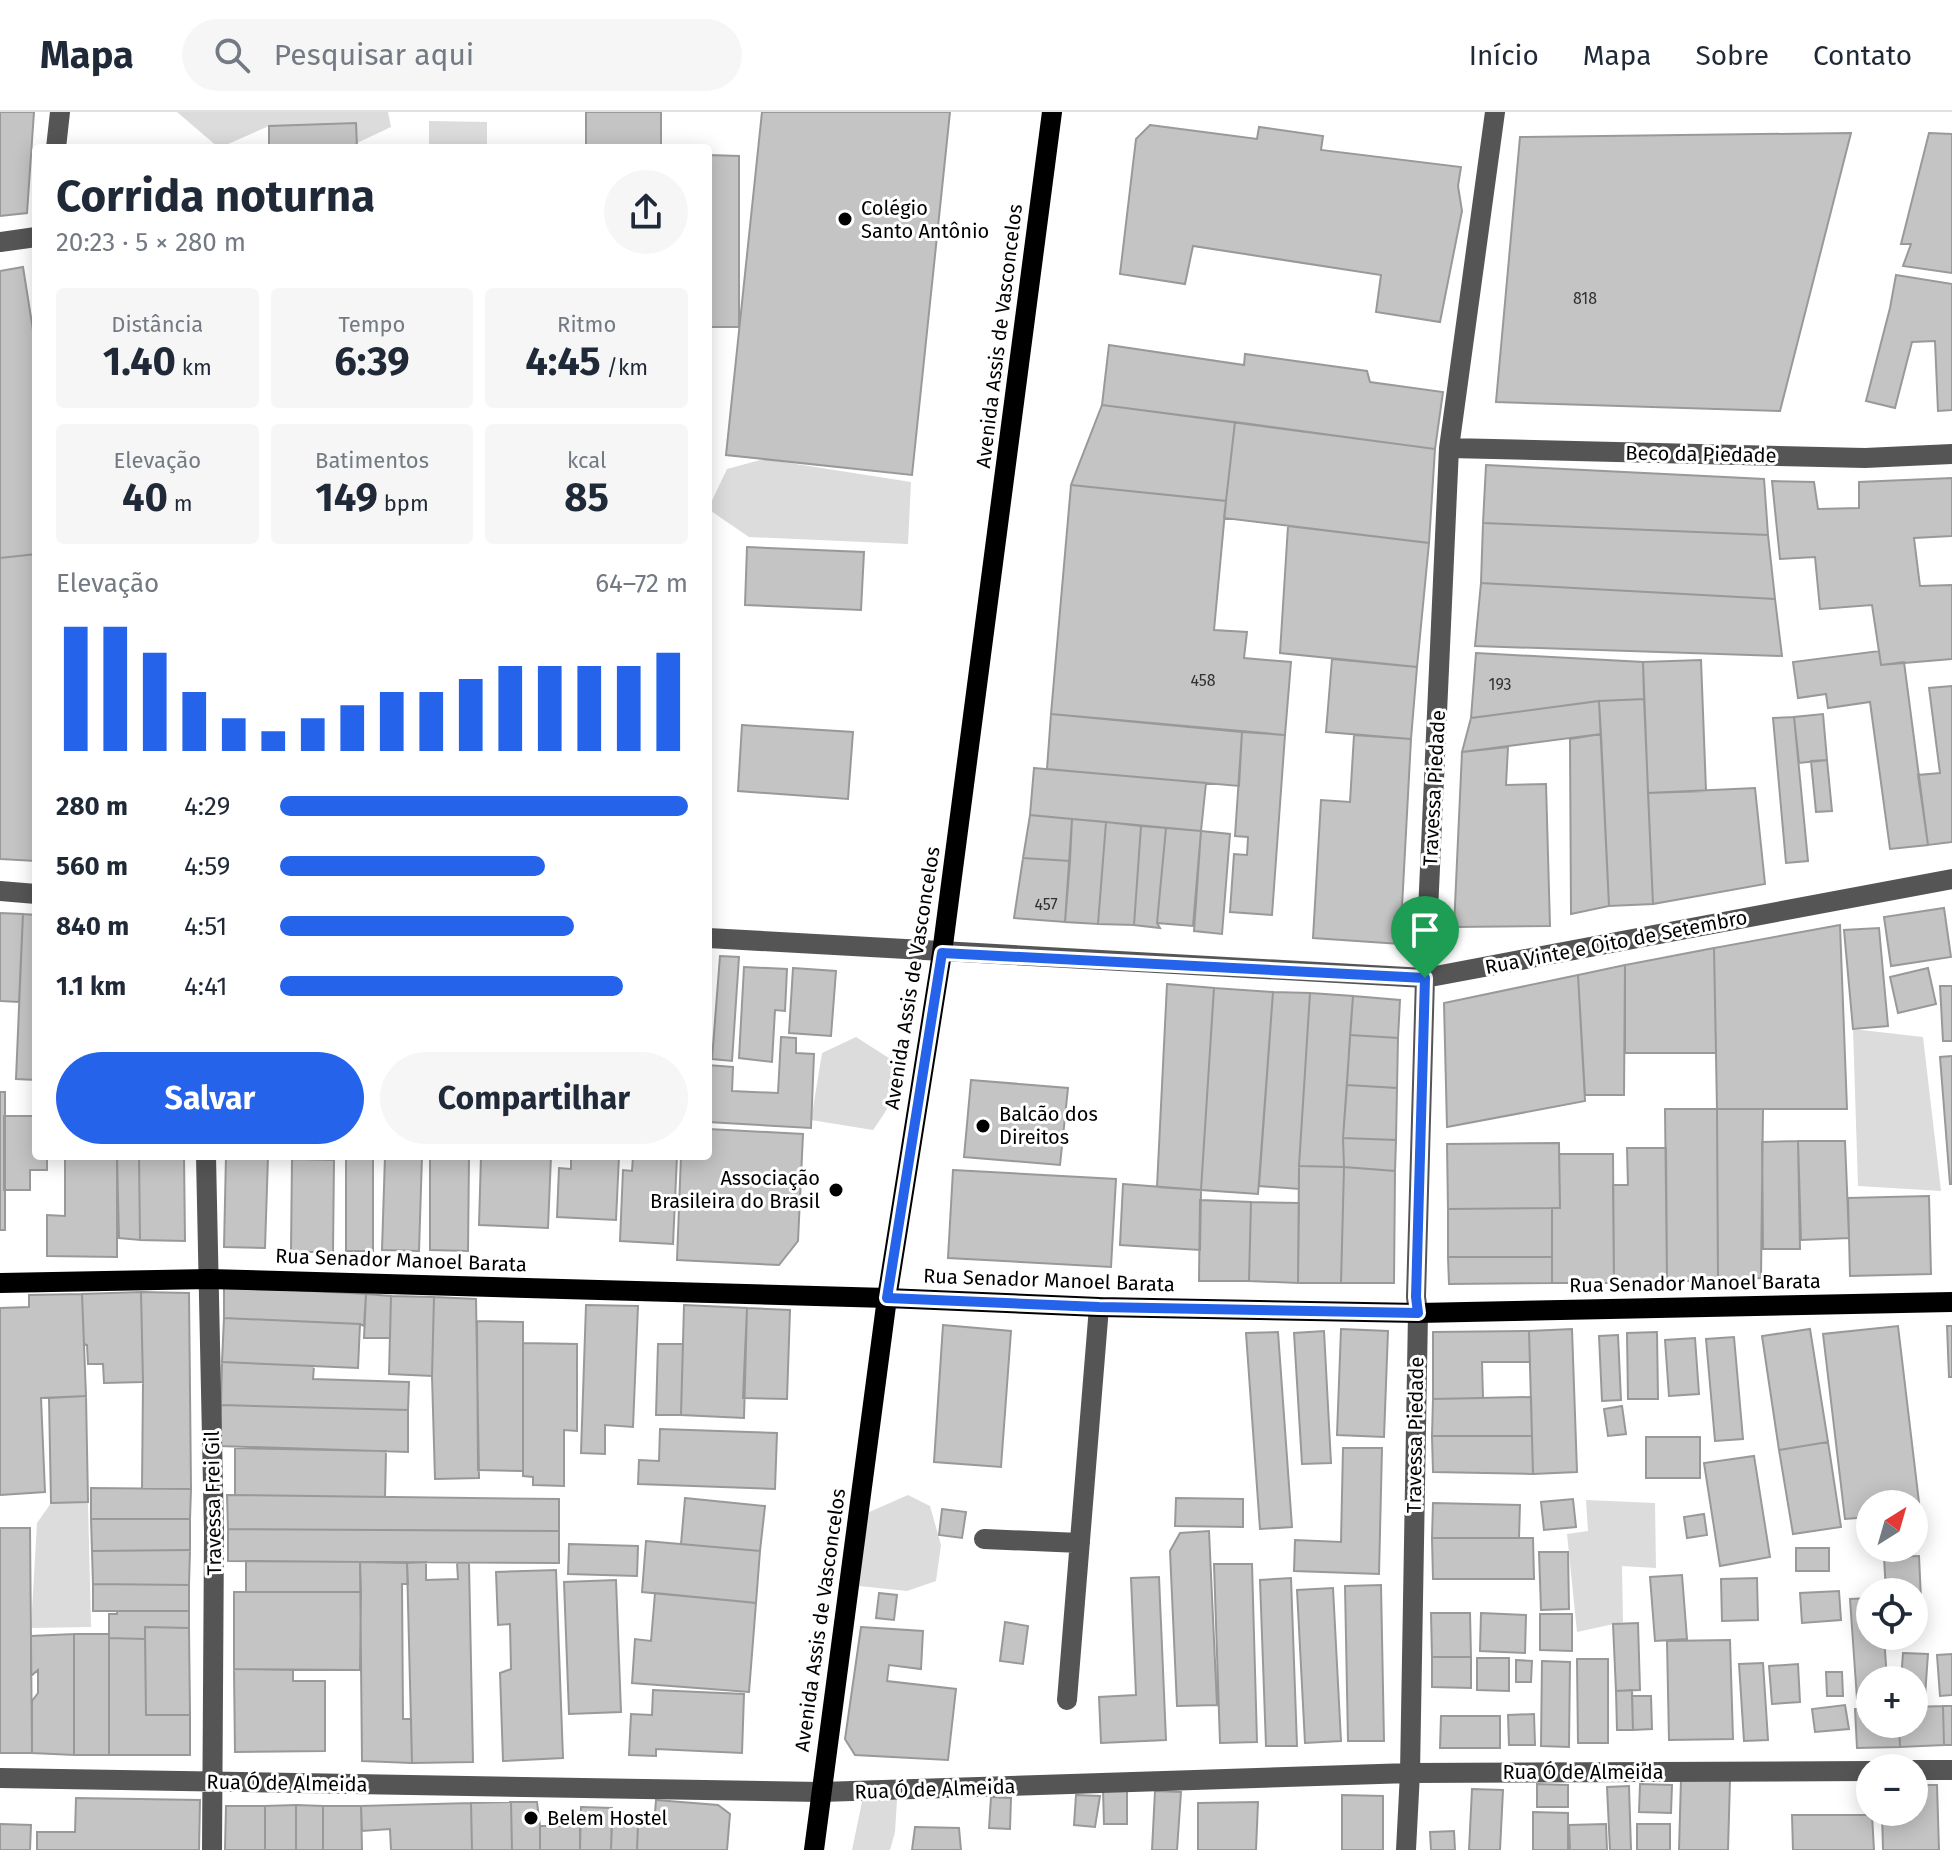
<!DOCTYPE html>
<html lang="pt">
<meta charset="utf-8">
<style>
:root{--surface:#fff;--page:#f6f6f7;--text:#1f2937;--muted:#747a83;--line:#e0e1e3;--accent:#2563eb}
body{margin:0;font-family:"Fira Sans",sans-serif;background:var(--page);color:var(--text);height:100vh;display:flex;flex-direction:column;font-size:30px;white-space:nowrap}
*{box-sizing:border-box;margin:0}
p{font-size:26px;color:var(--muted)}
.icon{flex:none;width:44px;height:44px;fill:none;stroke:currentColor;stroke-width:2;stroke-linecap:round;stroke-linejoin:round}
.map{position:relative;flex:1;overflow:hidden}
.drawer{position:absolute;left:32px;top:32px;width:680px;height:1016px;display:flex;flex-direction:column;background:var(--surface);border-radius:8px;box-shadow:0 4px 20px #0003}
.drawer>*{flex:none}
.needle{width:52px;rotate:37deg}
.tools{position:absolute;left:1856px;top:1378px;display:grid;gap:16px}
.tools a{display:grid;place-items:center;width:72px;height:72px;border-radius:50%;background:var(--surface);box-shadow:0 4px 20px #0003;font-size:40px}
.pin{position:absolute;display:grid;place-items:center;width:68px;height:68px;color:#fff;margin:-82px -34px;border-radius:50% 50% 50% 0;rotate:-45deg;box-shadow:0 0 8px #0007}
.pin .icon{rotate:45deg}
.round{display:grid;place-items:center;flex:none;width:84px;height:84px;border-radius:42px;background:var(--page)}
.headline{display:flex;align-items:center;justify-content:space-between;height:136px;padding:0 24px}
h1{font-size:44px;font-weight:700;line-height:60px}
.metrics{display:grid;grid-template-columns:repeat(3,1fr);gap:12px;height:136px;padding:8px 24px}
.metrics div{display:grid;align-content:center;border-radius:8px;background:var(--page);text-align:center}
.metrics b{font-size:40px;font-weight:700}
.metrics small{font-size:22px;font-weight:400}
.metrics p{font-size:22px}
.chart{height:224px;padding:16px 24px}
.chart p{display:flex;justify-content:space-between}
.chart svg{width:100%;height:144px;margin-top:8px;stroke:var(--accent);stroke-width:6}
.cta{display:flex;gap:16px;margin-top:auto;padding:16px 24px}
.cta a{flex:1;height:92px;border-radius:48px;background:var(--accent);color:#fff;font-size:32px;font-weight:700;line-height:92px;text-align:center}
.cta a+a{background:var(--page);color:var(--text)}
ul{padding:0 24px;list-style:none;font-size:26px}
li{display:grid;grid-template-columns:128px 96px 1fr;align-items:center;height:60px}
li i{height:20px;border-radius:10px;background:var(--accent)}
header{display:flex;align-items:center;gap:48px;box-sizing:border-box;height:112px;padding:0 40px;background:var(--surface);border-bottom:2px solid var(--line)}
header strong{font-size:38px}
nav{display:flex;gap:44px;margin-inline-start:auto;font-size:28px}
.search{width:560px;height:72px;background:var(--page);display:flex;align-items:center;gap:20px;box-sizing:border-box;padding:0 28px;border-radius:44px;color:var(--muted);font-size:30px}
.map>svg:first-child{display:block}
.green{fill:#dcdcdc}
.building{fill:#c4c4c4;stroke:#999;stroke-width:2}
.lines{fill:none;stroke-linecap:round;stroke-linejoin:round}
.minor{stroke:#555;stroke-width:20}
.major{stroke:#000;stroke-width:20}
.route-casing{stroke:#fff;stroke-width:16}
.route{stroke:#2563eb;stroke-width:10}
.poi-dot{fill:#000;stroke:#fff;stroke-width:3}
.labels{text-anchor:middle;dominant-baseline:central;stroke-width:6;stroke-linejoin:round;paint-order:stroke}
.number-label{font-size:16px;fill:#313131}
.poi-label{font-size:20px;fill:#000;stroke:#fff;text-anchor:start}
.street-label{font-size:20px;fill:#000;stroke:#fff}
</style>
<header>
<strong>Mapa</strong>
<div class="search"><svg class="icon" aria-label="search" viewBox="0 0 24 24"><circle cx="10" cy="10" r="6"/><path d="M15 15l6 6"/></svg>Pesquisar aqui</div>
<nav><a>Início</a><a>Mapa</a><a>Sobre</a><a>Contato</a></nav>
</header>
<div class="map">
<svg width="1952" height="1738" viewBox="0 0 1952 1738">
<rect width="100%" height="100%" fill="#fff"/>
<!-- green -->
<path class="green" d="M177,0H388L391,15L357,31L355,11L269,14L219,36Z
M429,9L487,10V36H429Z
M764,347L911,370L908,432L749,425L708,397L727,357Z
M1853,917L1923,925L1941,1079L1858,1074Z
M856,925L892,948C898,982 893,990 873,1018L811,1008L822,941Z
M908,1383L930,1394L941,1433L936,1469L907,1479L859,1474L867,1401Z
M1586,1388L1655,1391L1656,1456L1622,1454L1623,1510L1577,1520L1567,1422L1588,1419Z
M88,1390L91,1515L31,1516L37,1411L51,1391Z
M863,1685L897,1688L895,1720L890,1738H852Z"/>
<!-- building -->
<path class="building" d="M0,0H34L27,101L0,104Z
M586,0H661V36H586Z
M762,0H950L912,363L726,343Z
M356,11L357,36H269V14Z
M1150,13L1257,27L1259,15L1323,24L1321,38L1461,55L1458,74L1462,99L1440,210L1376,200L1381,163L1193,134L1185,172L1120,162L1136,27Z
M1851,21L1780,299L1496,290L1520,25Z
M1929,21L1952,22V161L1903,154L1911,132H1901Z
M708,43L739,44V215H708Z
M23,155L36,237V442L0,446V159Z
M1896,163L1952,172V298L1938,299L1935,229L1912,230L1895,296L1866,289L1890,196Z
M1109,233L1244,253L1245,242L1367,259L1370,270L1443,280L1435,337L1102,293Z
M1102,293L1235,310L1226,389L1071,373Z
M1235,310L1435,337L1429,431L1224,406Z
M1486,353L1764,367L1768,423L1483,411Z
M1952,366V424L1914,426L1920,474L1952,473V547L1881,553L1872,493L1820,497L1815,445L1780,447L1772,369L1814,370L1818,397L1859,396V370Z
M1071,373L1226,389L1214,518L1247,520L1244,546L1291,550L1285,623L1051,602Z
M1483,411L1768,423L1775,487L1481,471Z
M1288,414L1429,431L1417,555L1280,541Z
M747,435L864,440L861,498L745,493Z
M36,442V749L0,747V446Z
M1481,471L1775,487L1782,544L1475,534Z
M1879,539L1881,553L1904,550L1928,733L1890,737L1870,590L1828,596L1826,582L1798,586L1793,550Z
M1476,541L1643,550L1644,587L1599,589L1471,606Z
M1332,547L1417,555L1411,627L1326,620Z
M1701,548L1706,679L1648,681L1643,550Z
M1952,574V730L1928,733L1918,663L1940,661L1929,576Z
M1644,587L1653,792L1609,794L1599,589Z
M1599,589L1601,622L1462,640L1471,606Z
M1051,602L1242,620L1239,674L1047,657Z
M1823,602L1827,648L1799,651L1794,605Z
M1794,605L1808,749L1786,751L1773,606Z
M742,613L853,620L848,687L738,679Z
M1242,620L1285,623L1272,803L1230,800L1234,742L1247,743L1248,725L1235,724Z
M1601,622L1609,794L1571,802L1570,627Z
M1354,623L1411,627L1400,832L1313,826L1321,688L1350,690Z
M1508,635L1506,673L1546,672L1550,814L1454,815L1462,640Z
M1827,648L1832,699L1816,700L1811,649Z
M1034,656L1206,671L1201,719L1030,703Z
M1755,676L1765,772L1653,792L1648,681Z
M1030,703L1072,707L1070,749L1023,746Z
M1072,707L1106,710L1098,812L1065,810Z
M1106,710L1141,714L1134,813L1098,812Z
M1141,714L1166,716L1157,811L1160,816L1134,813Z
M1166,716L1201,719L1193,814L1157,811Z
M1201,719L1230,722L1222,822L1194,819Z
M1023,746L1070,749L1065,810L1014,806Z
M1944,796L1951,845L1891,854L1884,805Z
M0,801L23,802L19,890L0,889Z
M23,802L36,803V968L16,967Z
M1840,813L1847,997H1717L1714,836Z
M1879,816L1888,914L1853,917L1844,818Z
M1714,836L1716,941H1625V853Z
M720,844L739,845L732,949L712,947Z
M1625,853L1624,983H1585L1578,863Z
M744,855L787,857L785,899L775,898L772,950L739,946Z
M793,856L836,859L831,924L789,921Z
M1928,856L1936,892L1898,901L1890,865Z
M1578,863L1585,989L1447,1015L1444,891Z
M1167,872L1214,876L1201,1078L1157,1075Z
M1940,874H1952V929H1943Z
M1214,876L1273,880L1258,1082L1201,1078Z
M1273,880L1310,881L1299,1054V1077L1259,1074Z
M1310,881L1353,884L1343,1026L1344,1055L1299,1054Z
M1353,884L1400,888L1398,926L1350,923Z
M1350,923L1398,926L1397,976L1347,973Z
M781,925L796,926V941L814,942L811,1016L708,1010V953L733,955L732,979L778,981Z
M1952,944V1072H1950L1940,945Z
M971,968L1068,976L1060,1053L964,1045Z
M1347,973L1397,976L1396,1028L1343,1026Z
M0,980H5V1118H0Z
M1665,997H1717L1718,1169H1667Z
M1717,997H1763L1761,1166L1718,1169Z
M4,1004H36V1044H47V1058H30V1078H4Z
M708,1017L803,1022L798,1129L779,1153L677,1148L681,1044H708Z
M1343,1026L1396,1028L1395,1059L1344,1055Z
M1798,1029L1800,1137H1763L1762,1030Z
M1798,1029H1845L1849,1126L1801,1128Z
M1559,1031L1560,1096L1448,1097L1447,1032Z
M1627,1036H1666L1667,1169L1614,1171L1613,1073H1628Z
M1559,1042H1613L1614,1171H1552V1096H1560Z
M65,1044H117V1145L47,1144V1103L65,1104Z
M117,1044H139L140,1128L119,1126Z
M139,1044H184L185,1129L140,1128Z
M226,1044H268L265,1136L224,1135Z
M385,1044H422L419,1139L382,1138Z
M430,1044H469L468,1139L430,1138Z
M481,1044H551L548,1116L479,1113Z
M571,1044H619L616,1108L557,1105L559,1056L571,1057Z
M633,1044H677L673,1132L620,1129L623,1058L632,1059Z
M373,1045V1139H346V1046Z
M292,1047L334,1048L333,1140H291Z
M1299,1054L1344,1055L1341,1171H1298Z
M1344,1055L1395,1059L1394,1171H1341Z
M953,1058L1116,1067L1111,1155L948,1146Z
M1123,1072L1201,1078L1200,1138L1120,1133Z
M1929,1084L1931,1162L1850,1164L1848,1086Z
M1200,1088L1251,1090L1249,1169H1199Z
M1251,1090L1299,1091L1298,1171L1249,1169Z
M1552,1096V1145H1448V1097Z
M1448,1145H1552V1171L1449,1172Z
M224,1174L366,1182L364,1214L360,1212L224,1206Z
M141,1180L189,1181L191,1377H142L143,1270Z
M141,1180L143,1270L104,1271L103,1252H88L87,1233L84,1232L82,1182Z
M82,1182L86,1284L41,1286L45,1380L0,1383V1196L29,1195V1183Z
M366,1182L391,1184L390,1226H364Z
M391,1184L434,1185L432,1264L389,1262Z
M434,1185L476,1187L479,1366L435,1367L432,1264Z
M586,1193L638,1194L633,1315L605,1313V1342L581,1341Z
M684,1193L747,1196L744,1306L681,1303Z
M747,1196L790,1198L787,1287L743,1286Z
M224,1206L360,1212L358,1256L222,1250Z
M477,1209L523,1210V1359L478,1358Z
M943,1213L1011,1219L1001,1355L934,1350Z
M1898,1214L1920,1399L1914,1400V1392H1870V1405L1845,1407L1823,1222Z
M1947,1214H1952V1265H1949Z
M1341,1217L1388,1219L1384,1325L1337,1323Z
M1572,1217L1577,1360L1533,1362L1529,1219Z
M1810,1217L1828,1330L1779,1338L1762,1224Z
M1324,1219L1331,1351L1302,1352L1294,1221Z
M1529,1219L1530,1250H1482L1483,1286L1433,1287V1220Z
M1278,1220L1292,1415L1260,1417L1246,1221Z
M1657,1220L1658,1287H1628L1627,1221Z
M1618,1223L1621,1288L1602,1289L1599,1224Z
M1734,1225L1743,1327L1715,1329L1706,1227Z
M1695,1226L1699,1282L1669,1284L1665,1228Z
M523,1231L577,1232V1319L564,1318V1374L533,1373V1365L523,1364Z
M658,1232H683L681,1303H656Z
M222,1250L314,1254L313,1267L409,1270L408,1298L221,1293Z
M86,1284L88,1390L51,1391L49,1286Z
M1531,1285L1532,1324H1432L1433,1287Z
M221,1293L408,1298V1340L220,1334Z
M1622,1294L1626,1322L1608,1324L1604,1297Z
M660,1317L777,1321L775,1377L638,1372L639,1348L659,1349Z
M1432,1324H1532L1533,1362L1433,1360Z
M1646,1325H1700V1366H1646Z
M1828,1330L1841,1415L1793,1422L1779,1338Z
M235,1336L386,1339L385,1385L235,1383Z
M1343,1336H1382L1379,1462L1294,1459L1295,1428L1341,1430Z
M1754,1344L1770,1445L1720,1454L1704,1351Z
M91,1376L191,1377L190,1407H91Z
M227,1383L559,1387V1419L228,1417Z
M685,1386L765,1394L760,1439L681,1432Z
M1176,1386L1243,1387V1415L1175,1414Z
M1573,1387L1576,1415L1544,1418L1541,1390Z
M1433,1391L1520,1393L1519,1426H1432Z
M942,1397L966,1400L962,1426L939,1423Z
M1704,1402L1707,1423L1687,1426L1684,1405Z
M91,1407H190V1438L92,1439Z
M0,1416H30L32,1641H0Z
M228,1417L559,1419V1451L228,1449Z
M1209,1419L1217,1593L1177,1594L1170,1439L1180,1421Z
M1432,1426H1533L1534,1467H1433Z
M646,1429L760,1439L756,1491L642,1480Z
M569,1432L638,1434L637,1464L568,1462Z
M1796,1436H1829V1459H1796Z
M190,1438L189,1473L93,1472L92,1439Z
M1539,1440H1568L1569,1497L1541,1498Z
M1919,1444L1922,1509H1914V1480H1886L1884,1445Z
M246,1449L360,1450L361,1480H246Z
M360,1450L407,1451L408,1472H402L403,1607H411L412,1651L362,1649Z
M426,1450V1468L458,1467L457,1451H469L473,1650L412,1651L407,1451Z
M1214,1452H1252L1257,1630L1220,1631Z
M556,1458L563,1646L503,1649L500,1561L511,1557L510,1512L498,1513L496,1460Z
M1682,1463L1687,1527L1655,1529L1650,1465Z
M1159,1465L1166,1628L1101,1631L1099,1585L1136,1583L1131,1466Z
M1291,1466L1297,1634H1266L1260,1468Z
M1757,1466L1758,1508L1722,1509L1721,1467Z
M616,1468L621,1600L569,1602L564,1470Z
M93,1472L189,1473V1499H93Z
M1381,1473L1384,1629H1348L1345,1474Z
M1333,1476L1341,1629L1305,1631L1297,1478Z
M1839,1479L1841,1508L1802,1511L1800,1481Z
M234,1480H361L360,1558L234,1557Z
M655,1481L756,1491L749,1580L632,1571L635,1527L651,1529Z
M879,1481L897,1483L894,1508L876,1506Z
M1870,1486V1524H1884L1887,1568H1870V1586L1857,1587L1850,1487Z
M117,1499H189V1516L145,1515V1527L109,1526V1502H117Z
M1431,1501H1470L1471,1545H1432Z
M1481,1501L1526,1503L1525,1541L1480,1539Z
M1540,1502H1572V1539L1540,1538Z
M1005,1510L1028,1514L1023,1552L1000,1549Z
M1638,1511L1640,1578L1616,1579L1613,1512Z
M145,1515L189,1516L190,1603H146Z
M861,1515L923,1519L921,1557L889,1553L887,1569L956,1577L948,1648L855,1643L845,1627Z
M74,1522V1643L32,1641V1589L38,1581V1558L31,1564V1524Z
M74,1522H109V1643H74Z
M109,1526L145,1527L146,1603H190V1643H109Z
M1730,1528L1733,1627L1669,1628L1667,1529Z
M1903,1541L1928,1542L1925,1584L1914,1583V1568H1901Z
M1952,1542V1583L1940,1584L1937,1543Z
M1432,1545H1471V1576L1432,1575Z
M1477,1546H1509V1579L1477,1578Z
M1577,1547H1608V1631H1578Z
M1516,1548L1532,1549L1531,1570H1516Z
M1542,1549L1570,1550L1569,1635L1541,1634Z
M1763,1551L1768,1628L1744,1629L1739,1552Z
M1798,1552L1800,1590L1772,1592L1769,1554Z
M234,1557L293,1558V1569H325V1639L235,1640Z
M1826,1560H1842L1843,1584H1827Z
M653,1578L744,1582L742,1641L656,1637V1644L629,1643L631,1602L652,1603Z
M1632,1578L1633,1618H1617L1616,1579Z
M1632,1584H1651L1652,1617L1633,1618Z
M1845,1593L1849,1617L1815,1620L1812,1597Z
M1943,1594L1944,1633L1900,1635L1899,1612H1914V1595Z
M1943,1594H1952V1633H1944Z
M1855,1597H1870V1612H1899L1900,1635L1857,1636Z
M1534,1602L1535,1633H1509L1508,1603Z
M1441,1604H1500V1636H1440Z
M1681,1667L1730,1668L1728,1738H1679Z
M1537,1672L1568,1673V1695H1537Z
M1640,1672L1672,1673L1671,1701L1639,1700Z
M1914,1673H1937L1939,1738H1883L1882,1700H1914Z
M1629,1674L1631,1738H1610L1607,1675Z
M1472,1677L1503,1678L1500,1738H1469Z
M1103,1678H1127V1712H1104Z
M1155,1679L1181,1680L1177,1738H1152Z
M1076,1683L1100,1684L1095,1715L1074,1713Z
M1342,1683L1383,1684V1738H1342Z
M991,1685L1011,1686L1010,1717L989,1716Z
M76,1686L200,1688L199,1738H37V1720H75Z
M656,1688L718,1693L730,1702L727,1738H637L638,1712L654,1713Z
M511,1690L512,1738H472L471,1691Z
M511,1690H537L540,1714V1738H512Z
M1258,1690L1256,1738H1198V1691Z
M471,1691L472,1738H391L390,1717L362,1719L361,1694Z
M296,1693V1738H265V1694Z
M296,1693L323,1694V1738H296Z
M226,1694H265V1738H225Z
M323,1694H361L362,1738H323Z
M581,1695L612,1696L611,1738H580Z
M1533,1700L1568,1701V1738H1533Z
M1792,1703H1872L1874,1738H1793Z
M612,1711L638,1712L637,1738H611Z
M0,1712L31,1713L30,1738H0Z
M1606,1712L1607,1738H1570L1569,1713Z
M1637,1712H1670V1738H1637Z
M540,1714H580V1738H540Z
M915,1715L959,1716L961,1738H912Z
M1454,1719L1455,1738H1431L1430,1720Z"/>
<g class="lines">
<!-- minor -->
<path class="minor" d="M56,36L60,0
M0,130L36,125
M1449,336L1865,346L1952,342
M0,779L36,782
M708,826L1425,866L1952,767
M206,1044L214,1420L212,1738
M984,1427L1080,1431
M1067,1588L1099,1195
M1914,1658H1952
M0,1666L821,1680L1410,1661L1870,1659
M1406,1738L1410,1661L1418,1201L1416,1185L1425,866L1449,336L1495,0"/>
<!-- major -->
<path class="major" d="M0,1171L209,1167L887,1186L1099,1195L1418,1201L1952,1190
M814,1738L887,1186L942,841L1052,0"/>
</g>
<g class="lines">
<!-- route casing -->
<g class="route-casing">
<path id="route" d="M942,841L1425,866L1416,1185L1418,1201L1099,1195L887,1186Z"/>
</g>
<!-- route -->
<use href="#route" class="route"/>
</g>
<!-- markers -->
<g class="poi-dot">
<circle cx="845" cy="107" r="8"/>
<circle cx="983" cy="1014" r="8"/>
<circle cx="836" cy="1078" r="8"/>
<circle cx="531" cy="1706" r="8"/>
</g>
<g class="labels">
<!-- number labels -->
<g class="number-label">
<text x="1585" y="186">818</text>
<text x="1203" y="568">458</text>
<text x="1500" y="572">193</text>
<text x="1046" y="792">457</text>
</g>
<!-- poi labels -->
<g class="poi-label">
<text x="861" y="96">Colégio<tspan x="861" dy="23">Santo Antônio</tspan></text>
<text x="999" y="1002">Balcão dos<tspan x="999" dy="23">Direitos</tspan></text>
<text x="820" y="1066" text-anchor="end">Associação<tspan x="820" dy="23">Brasileira do Brasil</tspan></text>
<text x="547" y="1706">Belem Hostel</text>
</g>
<!-- street labels -->
<g class="street-label">
<text transform="translate(999 224) rotate(-83)">Avenida Assis de Vasconcelos</text>
<text transform="translate(1701 342) rotate(1)">Beco da Piedade</text>
<text transform="translate(1434 676) rotate(-87)">Travessa Piedade</text>
<text transform="translate(1616 830) rotate(-11)">Rua Vinte e Oito de Setembro</text>
<text transform="translate(912 866) rotate(-81)">Avenida Assis de Vasconcelos</text>
<text transform="translate(401 1148) rotate(2)">Rua Senador Manoel Barata</text>
<text transform="translate(1049 1168) rotate(2)">Rua Senador Manoel Barata</text>
<text transform="translate(1695 1171) rotate(-1)">Rua Senador Manoel Barata</text>
<text transform="translate(1415 1323) rotate(-89)">Travessa Piedade</text>
<text transform="translate(213 1391) rotate(-91)">Travessa Frei Gil</text>
<text transform="translate(820 1508) rotate(-82)">Avenida Assis de Vasconcelos</text>
<text x="1583" y="1660">Rua Ó de Almeida</text>
<text transform="translate(287 1671) rotate(1)">Rua Ó de Almeida</text>
<text transform="translate(935 1677) rotate(-2)">Rua Ó de Almeida</text>
</g>
</g>
</svg>
<div class="tools">
<a><svg class="needle" viewBox="-14 -14 28 28"><path d="M0-13l5 13h-10z" fill="#e53935"/><path d="M0 13l5-13h-10z" fill="#747a83"/></svg></a>
<a><svg class="icon" aria-label="locate" viewBox="0 0 24 24"><circle cx="12" cy="12" r="6"/><path d="M12 2v4M12 18v4M2 12h4M18 12h4"/></svg></a>
<a>+</a>
<a>−</a>
</div>
<div class="pin" style="left:1425px;top:866px;background:#1e9e55"><svg class="icon" aria-label="arrive" viewBox="0 0 24 24"><path d="M6 21V4h12l-3 4 3 4H6"/></svg></div>
<section class="drawer">
<div class="headline"><div><h1>Corrida noturna</h1><p>20:23 · 5 × 280 m</p></div><a class="round"><svg class="icon" aria-label="share" viewBox="0 0 24 24"><path d="M12 15V3M7 8l5-5 5 5M5 13v7h14v-7"/></svg></a></div>
<div class="metrics">
<div><p>Distância</p><b>1.40<small> km</small></b></div>
<div><p>Tempo</p><b>6:39</b></div>
<div><p>Ritmo</p><b>4:45<small> /km</small></b></div>
</div>
<div class="metrics">
<div><p>Elevação</p><b>40<small> m</small></b></div>
<div><p>Batimentos</p><b>149<small> bpm</small></b></div>
<div><p>kcal</p><b>85</b></div>
</div>
<div class="chart"><p><span>Elevação</span>64–72 m</p>
<svg viewBox="0 0 160 44" preserveAspectRatio="none"><path d="M5 44V6M15 44V6M25 44V14M35 44V26M45 44V34M55 44V38M65 44V34M75 44V30M85 44V26M95 44V26M105 44V22M115 44V18M125 44V18M135 44V18M145 44V18M155 44V14"/></svg>
</div>
<ul>
<li><b>280 m</b>4:29<i style="width:100%"></i></li>
<li><b>560 m</b>4:59<i style="width:65%"></i></li>
<li><b>840 m</b>4:51<i style="width:72%"></i></li>
<li><b>1.1 km</b>4:41<i style="width:84%"></i></li>
</ul>
<div class="cta"><a>Salvar</a><a>Compartilhar</a></div>
</section>
</div>
